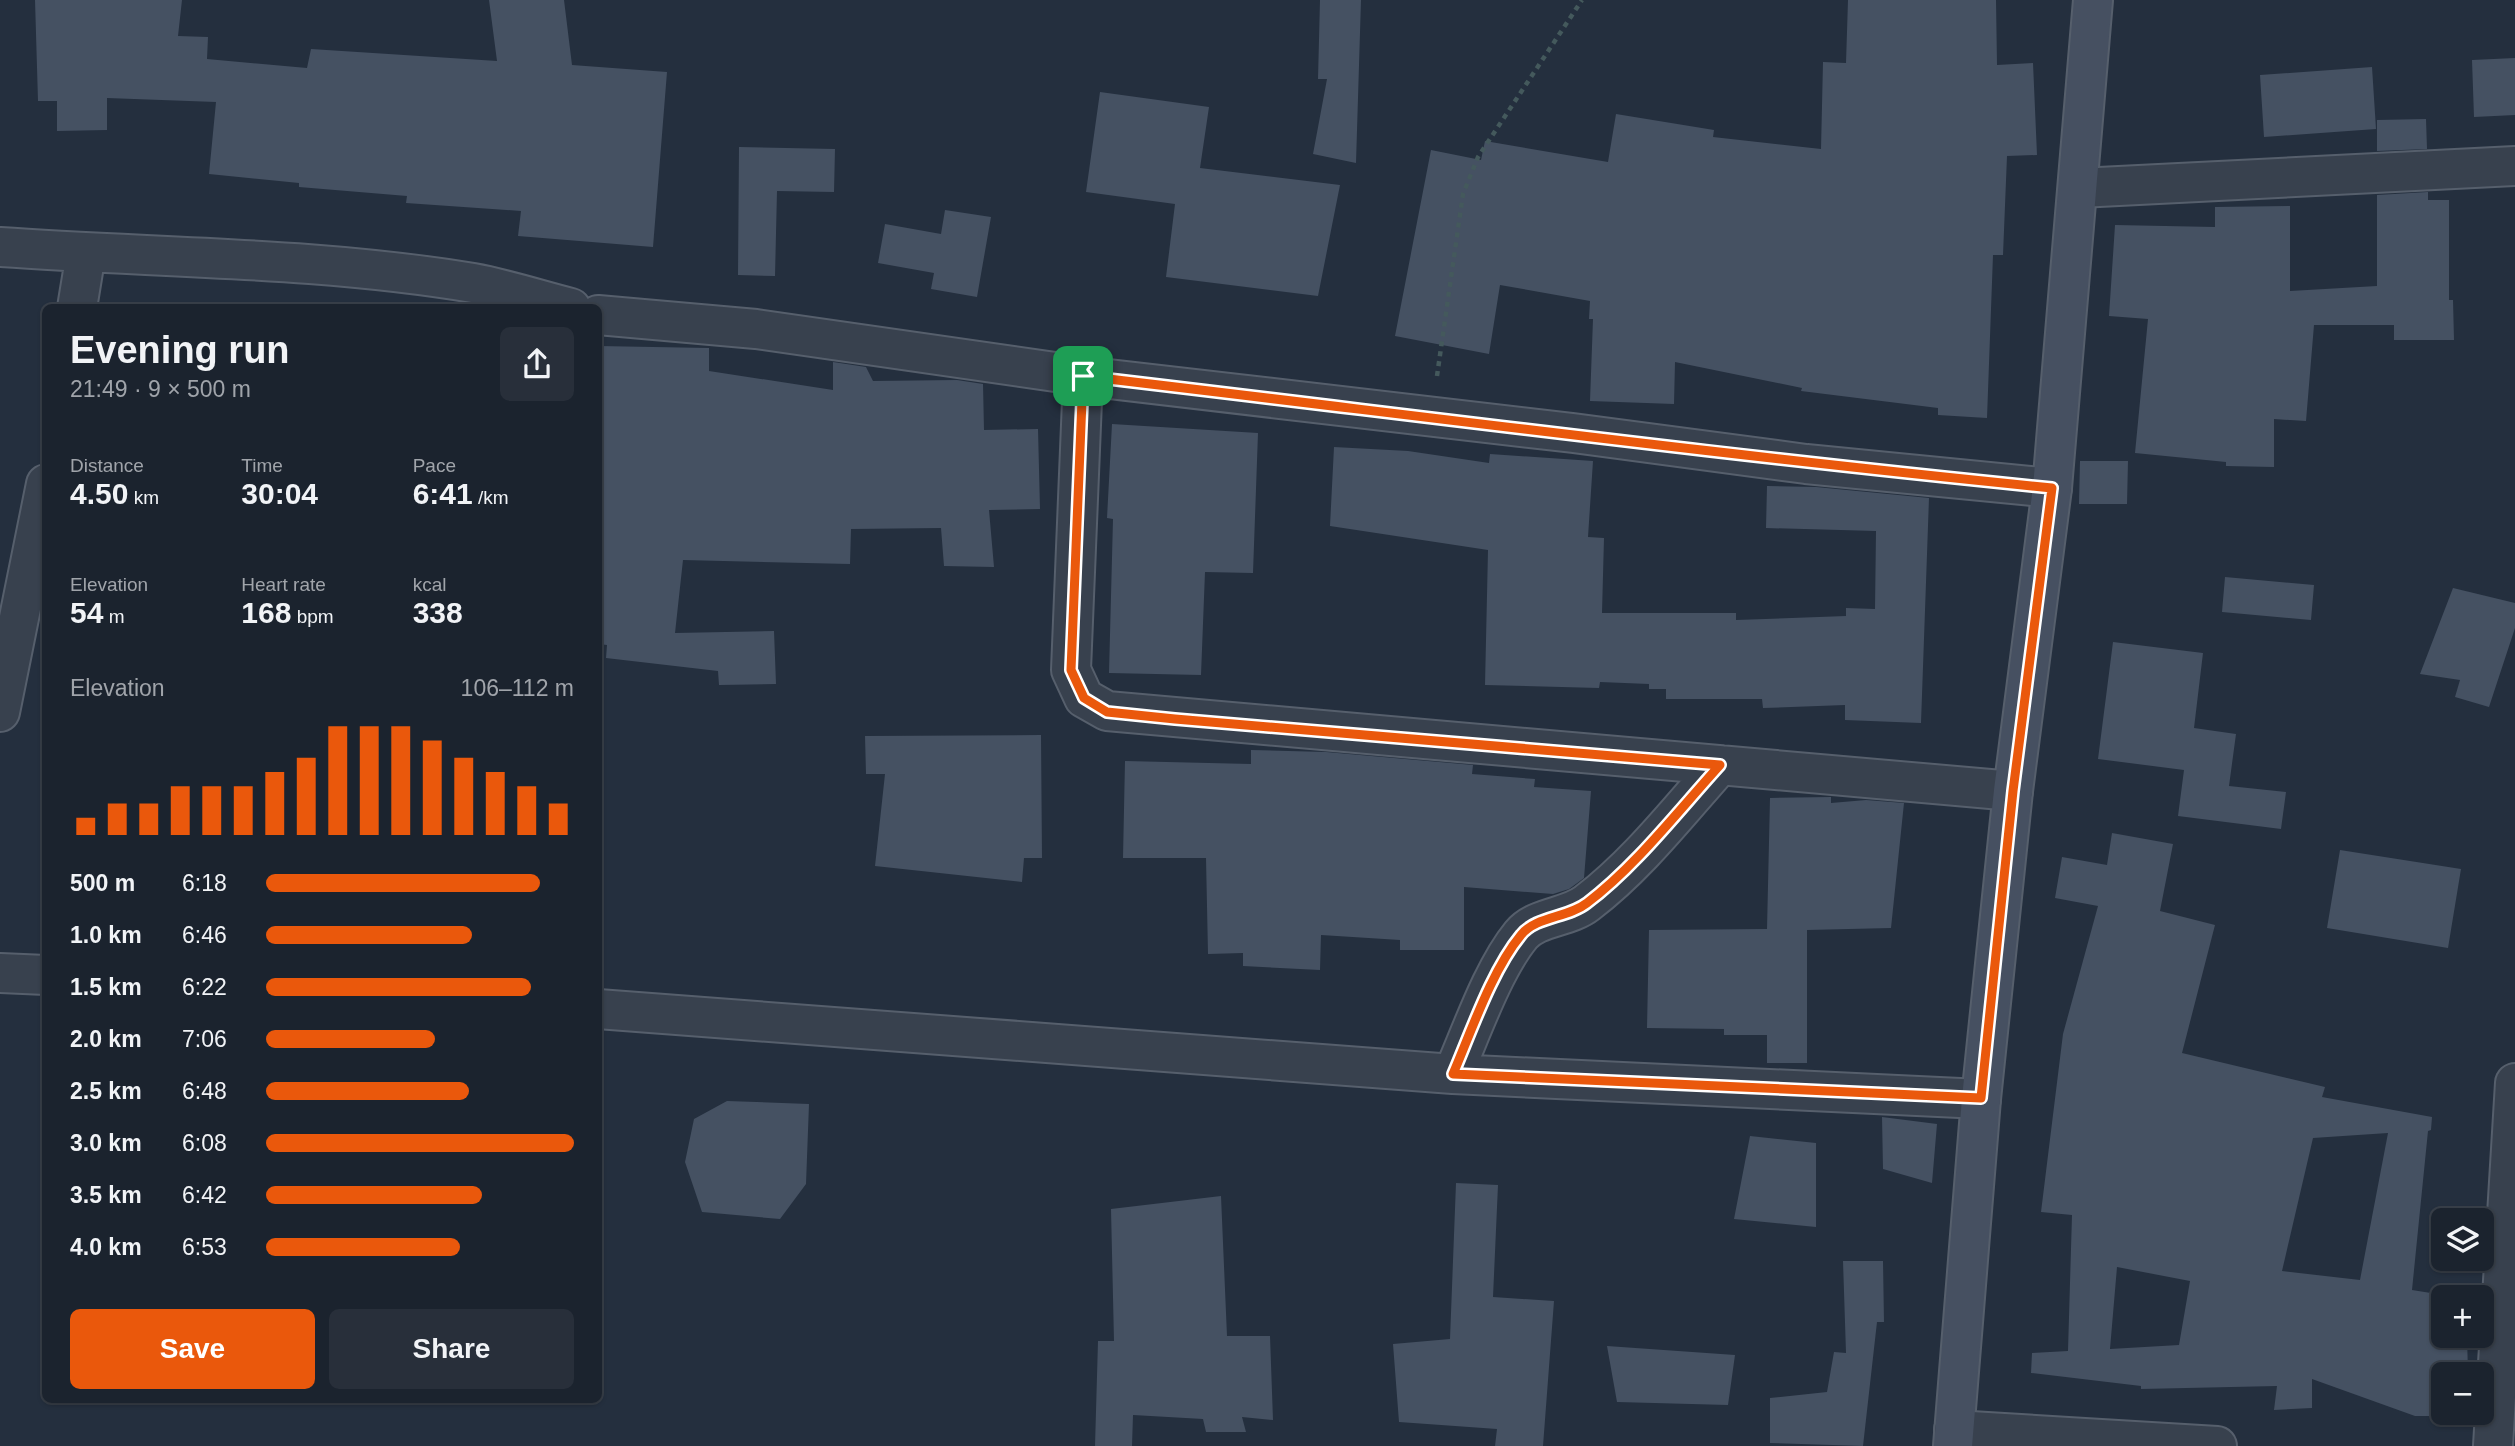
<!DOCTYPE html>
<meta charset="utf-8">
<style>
:root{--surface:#1b232e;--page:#282f3a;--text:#f1f3f6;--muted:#a0a4aa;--line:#39404a;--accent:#ea580c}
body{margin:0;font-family:Arial,sans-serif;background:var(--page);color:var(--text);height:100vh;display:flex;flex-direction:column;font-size:26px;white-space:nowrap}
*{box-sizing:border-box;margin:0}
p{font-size:23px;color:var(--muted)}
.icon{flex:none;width:38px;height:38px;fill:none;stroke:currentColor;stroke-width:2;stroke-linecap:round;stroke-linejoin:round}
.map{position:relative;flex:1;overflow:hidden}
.panel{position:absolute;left:42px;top:304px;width:560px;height:1099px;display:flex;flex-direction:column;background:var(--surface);border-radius:10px;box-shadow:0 2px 5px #0004,0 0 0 2px var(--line)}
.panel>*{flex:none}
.tools{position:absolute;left:2431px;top:1208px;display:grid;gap:14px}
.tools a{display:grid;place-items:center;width:63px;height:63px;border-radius:10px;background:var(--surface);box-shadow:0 2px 5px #0004,0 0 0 2px var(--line);font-size:35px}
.pin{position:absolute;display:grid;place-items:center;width:60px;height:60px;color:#fff;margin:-30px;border-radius:14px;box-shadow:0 4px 10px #0006}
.round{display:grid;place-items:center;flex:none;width:74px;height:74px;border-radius:10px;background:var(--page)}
.head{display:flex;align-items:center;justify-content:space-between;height:119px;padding:0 28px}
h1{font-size:38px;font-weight:700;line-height:52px}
.metrics{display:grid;grid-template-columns:repeat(3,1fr);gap:10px;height:119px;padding:7px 28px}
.metrics div{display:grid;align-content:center}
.metrics b{font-size:30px;font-weight:700}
.metrics small{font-size:19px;font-weight:400}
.metrics p{font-size:19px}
.chart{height:196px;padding:14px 28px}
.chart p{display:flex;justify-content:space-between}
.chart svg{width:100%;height:126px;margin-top:7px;stroke:var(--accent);stroke-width:6}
.cta{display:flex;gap:14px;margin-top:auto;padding:14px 28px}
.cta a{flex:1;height:80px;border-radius:10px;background:var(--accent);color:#fff;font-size:28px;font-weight:700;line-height:80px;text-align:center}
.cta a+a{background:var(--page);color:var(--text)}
ul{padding:0 28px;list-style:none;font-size:23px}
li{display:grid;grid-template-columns:112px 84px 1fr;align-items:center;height:52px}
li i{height:18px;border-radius:9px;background:var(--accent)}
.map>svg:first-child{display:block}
.building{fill:#455162;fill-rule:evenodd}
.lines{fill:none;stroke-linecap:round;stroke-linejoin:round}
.street-casing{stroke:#565f6c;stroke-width:42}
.secondary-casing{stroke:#565f6c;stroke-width:42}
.path{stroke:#44595c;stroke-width:4.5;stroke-dasharray:5 5;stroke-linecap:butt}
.street{stroke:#38414e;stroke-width:38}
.secondary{stroke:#465061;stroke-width:38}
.route-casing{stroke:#fff;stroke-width:14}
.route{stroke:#ea580c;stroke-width:9}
</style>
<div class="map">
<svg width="2515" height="1446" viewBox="0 0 2515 1446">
<rect width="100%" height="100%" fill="#242f3e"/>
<!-- building -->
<path class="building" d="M35,0H182L178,36L208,37L207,59L307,68L311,49L497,61L489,0H564L572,65L667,72L653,247L518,236L521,211L406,203L407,196L299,187V183L209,174L216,102L107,98V130L57,131V101H38Z
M1320,0H1361L1356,163L1313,154L1327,79H1318Z
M1848,0H1996L1997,65L2033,63L2037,155L2007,156L2003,255H1993L1987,418L1938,415V408L1801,391L1802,388L1675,362L1674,404L1590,401L1593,319H1589L1590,301L1500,285L1489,354L1395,336L1431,150L1481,160L1485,141L1608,162L1616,114L1714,130L1713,137L1821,149L1823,62L1846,63Z
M2515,58V115L2474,117L2472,60Z
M2372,67L2376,129L2264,137L2260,75Z
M1100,92L1209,107L1200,168L1340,185L1318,296L1166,277L1175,204L1086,192Z
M2426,119L2427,149L2377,151V120Z
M739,147L835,149L834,192L777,191L775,276L738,275Z
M2428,192V200H2449V300H2453L2454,340H2394V325H2314L2306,421L2274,419V467L2226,466V462L2135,453L2148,319L2109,316L2115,225L2215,227V207L2290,206V291L2377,286V195Z
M945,210L991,217L977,297L931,289L934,273L878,263L885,224L941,234Z
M598,346L709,348V371L833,390V362L866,367L873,381L957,380L983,384L984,430L1038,429L1040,509L989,510L994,567L944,566L941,528L851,529L850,564L683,560L675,633L774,631L776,684L719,685L718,671L606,658L607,645L598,644Z
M1112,424L1258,433L1253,573L1205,572L1201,675L1109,673L1113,519L1107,518Z
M1334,447L1408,451L1489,463L1490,454L1593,461L1588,537L1604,538L1602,613H1736V620L1846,616V608L1875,609L1876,531L1766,528L1767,486L1816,487L1929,498L1921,723L1845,720V705L1763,708L1762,699H1666V689H1649V684L1600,682L1599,688L1485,685L1488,550L1330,526Z
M2080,461H2128L2127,504H2079Z
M2225,577L2314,585L2311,620L2222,612Z
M2453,588L2515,603V628L2489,707L2455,697L2460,680L2420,674Z
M2113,642L2203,653L2194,728L2236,734L2229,786L2286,792L2281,829L2178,816L2184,770L2098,759Z
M1041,735L1042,858H1024L1022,882L875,866L885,774H866L865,736Z
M1251,750L1326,752L1473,765L1472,774L1535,779L1534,787L1591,791L1584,878L1569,889L1553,894L1464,887V950H1400V940L1321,935L1320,970L1243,966V953L1208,954L1206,858H1123L1125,761L1251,764Z
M1831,797V803L1866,800L1904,803L1891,928L1807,930V1063H1767V1035H1724V1029L1647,1028L1649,930L1767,929L1770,798Z
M2112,833L2173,844L2160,911L2215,925L2182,1053L2325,1087L2322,1097L2432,1117L2431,1130L2428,1131L2412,1290L2437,1294L2436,1319L2443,1318V1335H2467L2468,1374H2443V1412H2469V1416H2415L2312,1379V1408L2274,1410L2277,1386L2141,1389V1386L2031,1373L2032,1353L2068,1351L2072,1215L2041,1212L2063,1034L2098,906L2055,898L2062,857L2107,865ZM2388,1133L2360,1280L2282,1271L2313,1138ZM2117,1267L2190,1281L2179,1345L2110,1349Z
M2340,850L2461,869L2448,948L2327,928Z
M727,1101L809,1104L806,1184L780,1219L702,1212L685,1162L694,1119Z
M1882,1117L1937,1124L1932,1183L1883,1169Z
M1750,1136L1816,1143V1227L1734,1219Z
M1456,1183L1498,1185L1493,1297L1554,1301L1543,1446H1495L1497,1429L1399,1422L1393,1344L1450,1339Z
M1221,1196L1227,1336H1270L1273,1420L1242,1417L1246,1432H1206L1203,1419L1133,1415L1132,1446H1095L1098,1341H1114L1111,1209Z
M1843,1261H1883L1884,1322H1877L1863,1446L1770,1443V1398L1827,1392L1834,1352L1846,1353Z
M1607,1346L1735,1355L1728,1405L1617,1402Z"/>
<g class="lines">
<!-- street casing -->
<g class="street-casing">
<path id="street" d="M2079,188L2515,166
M0,247C157,258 317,257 473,283C506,289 539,300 571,308
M77,308L86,253
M598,315L756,329L1083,376L1573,433L1806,464L2052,488
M1083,376L1071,670L1084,698L1107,711L2013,791
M0,712L46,484
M0,973L46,975
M598,1009L1453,1074L1981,1099
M1453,1074C1471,1033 1493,969 1521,935C1537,916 1568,918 1587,903C1637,865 1678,812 1720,765
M1954,1430L2217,1446
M2493,1446L2515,1083"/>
</g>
<!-- secondary casing -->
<g class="secondary-casing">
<path id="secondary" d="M1953,1446L1981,1099L2013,791L2052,488L2093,0"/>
</g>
<!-- path -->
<path class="path" d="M1437,376L1463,194L1478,157L1582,0"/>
<!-- street -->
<use href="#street" class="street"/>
<!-- secondary -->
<use href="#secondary" class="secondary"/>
</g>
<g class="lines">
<!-- route casing -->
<g class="route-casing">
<path id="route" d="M1083,376C1406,414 1728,456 2052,488L2013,791L1981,1098L1453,1074C1471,1032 1492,970 1521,935C1536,916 1568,918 1587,903C1635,867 1679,810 1720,765L1175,719L1107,712L1084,698L1071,670Z"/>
</g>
<!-- route -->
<use href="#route" class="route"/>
</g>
</svg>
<div class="tools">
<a><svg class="icon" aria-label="layers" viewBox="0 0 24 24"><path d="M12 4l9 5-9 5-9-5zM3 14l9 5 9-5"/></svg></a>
<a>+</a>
<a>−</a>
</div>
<div class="pin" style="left:1083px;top:376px;background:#1e9e55"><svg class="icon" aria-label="arrive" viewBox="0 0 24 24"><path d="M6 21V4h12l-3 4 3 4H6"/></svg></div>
<section class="panel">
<div class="head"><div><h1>Evening run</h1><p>21:49 · 9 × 500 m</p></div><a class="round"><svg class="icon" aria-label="share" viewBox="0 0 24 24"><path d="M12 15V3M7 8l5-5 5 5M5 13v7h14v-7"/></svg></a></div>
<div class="metrics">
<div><p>Distance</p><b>4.50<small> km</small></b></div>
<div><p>Time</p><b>30:04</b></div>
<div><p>Pace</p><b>6:41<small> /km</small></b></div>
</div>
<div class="metrics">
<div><p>Elevation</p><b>54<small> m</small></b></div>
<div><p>Heart rate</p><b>168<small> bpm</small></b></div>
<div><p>kcal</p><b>338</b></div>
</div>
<div class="chart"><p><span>Elevation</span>106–112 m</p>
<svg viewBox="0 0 160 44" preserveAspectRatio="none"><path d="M5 44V38M15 44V33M25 44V33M35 44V27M45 44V27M55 44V27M65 44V22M75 44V17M85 44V6M95 44V6M105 44V6M115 44V11M125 44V17M135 44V22M145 44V27M155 44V33"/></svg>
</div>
<ul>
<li><b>500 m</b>6:18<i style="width:89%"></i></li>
<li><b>1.0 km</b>6:46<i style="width:67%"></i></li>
<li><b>1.5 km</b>6:22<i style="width:86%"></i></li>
<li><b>2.0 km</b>7:06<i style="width:55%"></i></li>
<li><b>2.5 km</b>6:48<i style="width:66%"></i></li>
<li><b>3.0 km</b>6:08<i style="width:100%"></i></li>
<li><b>3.5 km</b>6:42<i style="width:70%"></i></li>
<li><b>4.0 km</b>6:53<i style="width:63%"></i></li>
</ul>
<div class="cta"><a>Save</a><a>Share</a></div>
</section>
</div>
